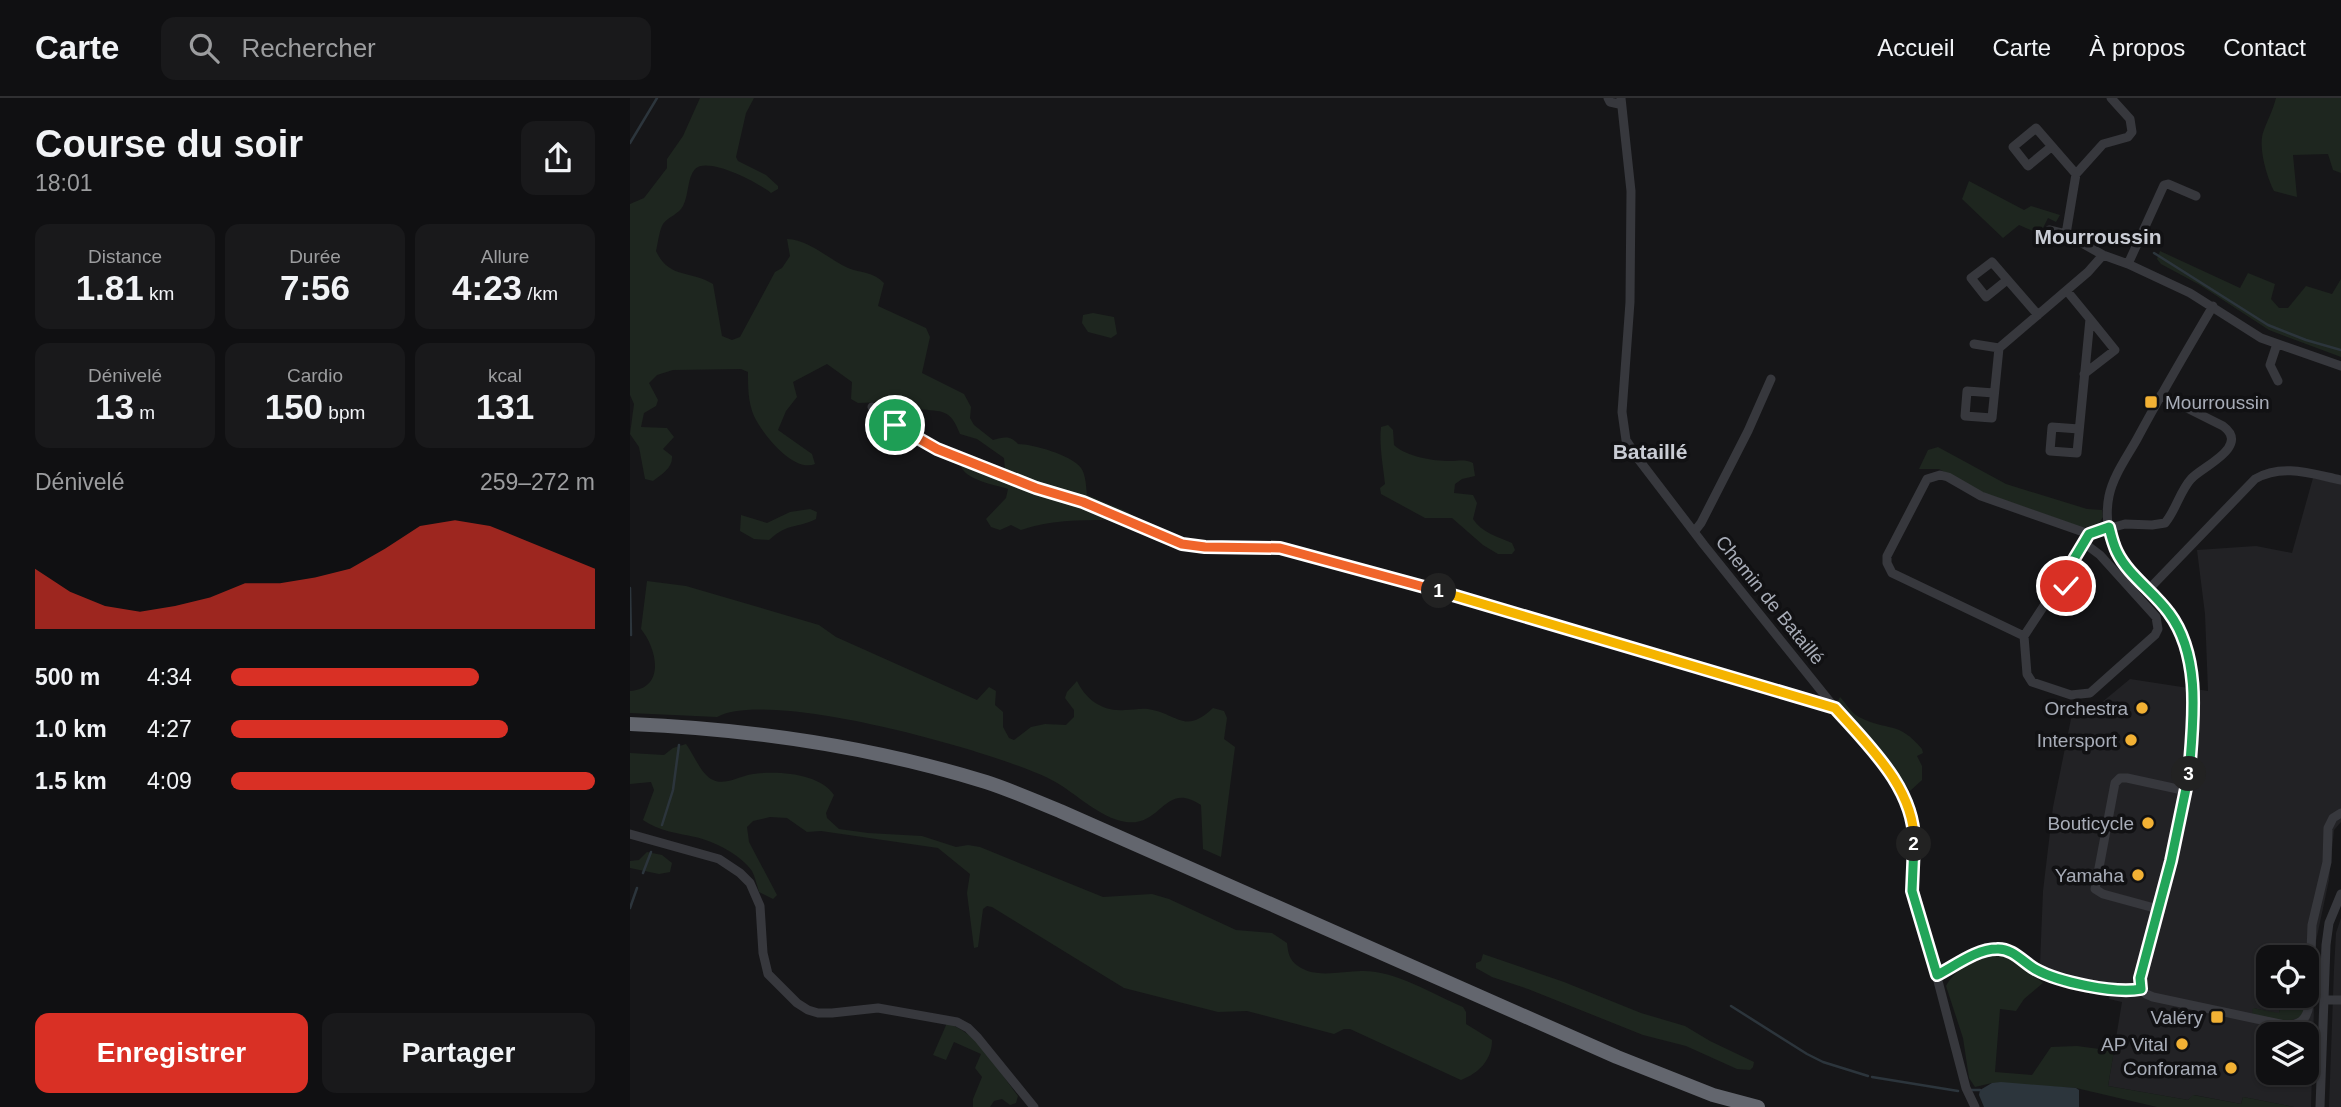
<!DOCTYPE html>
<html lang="fr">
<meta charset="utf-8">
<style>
:root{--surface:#101012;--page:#19191b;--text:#f1f3f6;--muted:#9c9d9f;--line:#303032;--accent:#d93025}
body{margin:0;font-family:Helvetica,sans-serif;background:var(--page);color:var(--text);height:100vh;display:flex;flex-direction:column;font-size:26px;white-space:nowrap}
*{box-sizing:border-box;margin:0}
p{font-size:23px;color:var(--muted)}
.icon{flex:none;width:38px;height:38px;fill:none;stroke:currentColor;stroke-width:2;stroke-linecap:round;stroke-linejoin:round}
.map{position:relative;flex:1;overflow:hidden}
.details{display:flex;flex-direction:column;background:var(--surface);width:630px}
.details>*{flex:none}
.buttons{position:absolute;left:1626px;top:847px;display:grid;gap:14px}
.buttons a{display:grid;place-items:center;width:63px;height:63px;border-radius:14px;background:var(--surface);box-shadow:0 2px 5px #0004,0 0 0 2px var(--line);font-size:35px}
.pin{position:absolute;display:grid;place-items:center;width:60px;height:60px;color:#fff;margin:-30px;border:4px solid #fff;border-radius:50%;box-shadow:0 2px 7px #0007}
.km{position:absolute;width:35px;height:35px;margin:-18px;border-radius:50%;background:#222;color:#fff;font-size:19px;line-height:35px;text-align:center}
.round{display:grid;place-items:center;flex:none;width:74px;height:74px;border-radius:14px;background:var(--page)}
.headline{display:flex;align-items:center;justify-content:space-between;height:119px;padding:0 35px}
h1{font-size:38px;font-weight:800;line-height:52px}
.stats{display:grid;grid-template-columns:repeat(3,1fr);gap:10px;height:119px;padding:7px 35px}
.stats div{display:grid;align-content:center;border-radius:14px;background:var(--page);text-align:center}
.stats b{font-size:35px;font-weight:800}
.stats small{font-size:19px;font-weight:400}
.stats p{font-size:19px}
.chart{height:196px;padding:14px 35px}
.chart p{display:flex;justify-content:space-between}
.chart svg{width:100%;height:126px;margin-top:7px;fill:var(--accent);opacity:.7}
.primary-button{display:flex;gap:14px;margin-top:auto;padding:14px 35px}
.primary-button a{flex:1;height:80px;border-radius:14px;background:var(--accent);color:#fff;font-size:28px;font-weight:800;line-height:80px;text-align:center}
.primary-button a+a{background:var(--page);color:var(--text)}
ul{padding:0 35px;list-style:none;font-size:23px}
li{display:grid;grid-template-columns:112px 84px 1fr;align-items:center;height:52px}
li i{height:18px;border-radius:9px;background:var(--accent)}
header{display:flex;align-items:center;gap:42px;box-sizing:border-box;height:98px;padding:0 35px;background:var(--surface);border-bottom:2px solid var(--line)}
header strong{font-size:33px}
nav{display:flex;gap:38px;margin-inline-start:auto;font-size:24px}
.search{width:490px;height:63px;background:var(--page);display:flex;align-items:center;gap:18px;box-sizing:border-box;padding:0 24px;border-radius:14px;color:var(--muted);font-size:26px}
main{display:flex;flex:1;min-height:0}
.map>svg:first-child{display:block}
.built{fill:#222225;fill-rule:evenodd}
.green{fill:#1e261f}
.water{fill:#2c353c}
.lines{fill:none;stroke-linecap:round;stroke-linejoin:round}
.stream{stroke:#2c353c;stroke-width:2.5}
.minor{stroke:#37383d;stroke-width:9}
.highway{stroke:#63666e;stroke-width:14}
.split-1-casing{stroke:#fff;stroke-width:14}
.split-2-casing{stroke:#fff;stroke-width:14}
.split-3-casing{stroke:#fff;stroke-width:14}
.split-4-casing{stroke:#fff;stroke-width:14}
.split-1{stroke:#f0652b;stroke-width:9}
.split-2{stroke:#f5b400;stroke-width:9}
.split-3{stroke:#22a559;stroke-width:9}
.split-4{stroke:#22a559;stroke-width:9}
.poi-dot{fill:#f2b134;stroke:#111113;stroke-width:2.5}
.labels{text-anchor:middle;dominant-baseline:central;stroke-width:7;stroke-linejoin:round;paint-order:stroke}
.poi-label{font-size:19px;fill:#a8adb8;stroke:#111113;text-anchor:end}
.street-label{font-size:19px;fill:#a8adb8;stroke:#111113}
.neighbourhood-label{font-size:21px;font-weight:bold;fill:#c9ccd4;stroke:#111113}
</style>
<header>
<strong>Carte</strong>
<div class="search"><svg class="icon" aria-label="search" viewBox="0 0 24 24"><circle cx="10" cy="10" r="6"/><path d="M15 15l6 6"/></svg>Rechercher</div>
<nav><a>Accueil</a><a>Carte</a><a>À propos</a><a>Contact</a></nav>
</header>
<main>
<section class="details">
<div class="headline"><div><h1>Course du soir</h1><p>18:01</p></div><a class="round"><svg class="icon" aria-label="share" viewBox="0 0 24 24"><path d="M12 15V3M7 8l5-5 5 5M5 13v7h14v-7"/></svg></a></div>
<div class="stats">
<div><p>Distance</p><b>1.81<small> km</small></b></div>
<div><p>Durée</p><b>7:56</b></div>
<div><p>Allure</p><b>4:23<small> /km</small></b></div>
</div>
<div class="stats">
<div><p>Dénivelé</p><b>13<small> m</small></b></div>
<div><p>Cardio</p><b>150<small> bpm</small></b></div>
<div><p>kcal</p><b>131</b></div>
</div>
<div class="chart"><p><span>Dénivelé</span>259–272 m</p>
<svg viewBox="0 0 160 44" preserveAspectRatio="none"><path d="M0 44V23L10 31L20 36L30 38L40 36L50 33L60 28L70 28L80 26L90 23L100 16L110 8L120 6L130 8L140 13L150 18L160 23V44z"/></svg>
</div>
<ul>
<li><b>500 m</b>4:34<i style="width:68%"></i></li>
<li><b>1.0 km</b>4:27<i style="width:76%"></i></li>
<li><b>1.5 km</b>4:09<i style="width:100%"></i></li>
</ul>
<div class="primary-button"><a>Enregistrer</a><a>Partager</a></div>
</section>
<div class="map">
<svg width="1711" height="1009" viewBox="0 0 1711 1009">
<rect width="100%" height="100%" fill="#161618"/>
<!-- built -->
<path class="built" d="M1683,380L1711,386V724L1704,732L1699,782L1686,843L1681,1009H1664L1613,999L1611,1006L1564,997L1558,1002L1478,988L1492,904L1479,901L1482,888L1416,870L1410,866L1413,793L1423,709L1443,611L1471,605L1500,581L1578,593L1575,516L1567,452L1626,448L1662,455ZM1676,850V898H1674V912L1658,923L1623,910L1649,916L1652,898H1638V859H1657L1658,853L1669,854ZM1638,936H1676V975H1638Z
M1711,820V1009H1699L1704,871L1706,835Z"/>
<!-- green -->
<path class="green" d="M70,0H124L116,15L106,59L108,63L136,77L148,88V91L141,95C129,85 78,58 65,71C57,80 59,97 53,108C49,116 38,119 33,126C29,133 28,145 26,153C39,181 60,172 83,186L92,238L102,242L110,239L145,174L152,170L160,158L157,141C180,142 198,161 218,170C231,175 244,174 254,185L248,208L296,230L300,239L292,275L334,296L341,309L340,320L344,327L363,342C374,339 380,337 388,346C402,346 442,357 451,370C456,377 456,389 457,397L498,414L503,418L486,415L479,422C449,422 419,422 391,432L381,427L370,432L361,429L356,421L376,400L378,391C364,386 335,383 330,366L360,378L375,371L374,360L347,341L330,336C320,310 313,314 288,311L281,303L228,305L221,301L222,284L197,266L163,284L167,299L156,313L148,332L182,356L185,366C163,375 132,335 124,318C118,304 118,289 118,274L111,271L43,272L27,277L19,285L28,302L26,308L14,315L11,329L37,330L44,339L33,351L42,358C43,370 32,376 23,383L15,381L9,349L0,336L4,306L0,297V106L14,100L37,70V61L53,38Z
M1646,0H1711V75L1703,72L1698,56L1663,57L1667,99L1644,93C1637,79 1627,48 1634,32C1638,21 1643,12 1646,0Z
M1339,83L1394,112L1401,108L1430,117L1426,124L1418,120L1410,136L1389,127L1373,140L1332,101Z
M1530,153L1610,190L1618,175L1645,186L1641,201L1649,210H1658L1676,188L1702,196L1711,181V259L1639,232L1570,187L1531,166L1527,161Z
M463,215L484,219L487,236L481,240L458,234L452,225L453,217Z
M758,327L763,332L764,347C777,359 803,363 820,363C829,363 835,361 843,365L845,378L832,381L825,386L824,395L843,397L847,405L843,421C851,434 868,439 882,445L885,452L882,456H868L853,447L822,420H795L751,396L750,390L755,386C753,367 749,347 751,329Z
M1308,349L1376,386L1457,411L1472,412L1473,419L1469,425L1454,430L1354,395L1309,371H1289L1298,352Z
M180,411L187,414L186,421C166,431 159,424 139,442L124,441L110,433L111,417L137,425L160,414Z
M17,483L56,488L189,527L206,539L347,602L359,589L366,593L365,607L373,614V629L379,640L384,642L401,629L415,626L436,627L444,619V612L435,600L437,594L447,583C456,602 473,614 495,612C503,612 510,610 518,611C549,616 554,637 583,610L594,613L597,620L594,641L605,649L591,759L573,751L571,707C533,681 532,733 491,723C464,716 443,692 418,680C362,653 140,590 87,619L0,615V593C36,590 27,551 11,531Z
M1210,599C1216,605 1221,615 1229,619C1258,634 1268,622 1292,651L1293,655L1287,658L1292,668V682L1280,693L1242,642L1211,611L1208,603Z
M56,646C64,657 70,674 81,681C93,688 106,680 118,677C142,672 189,674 204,697L196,715L197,720L209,731L238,735L292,738L326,749L338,747L350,749L473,799L522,796L539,801L606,832L642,835L657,845C658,854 659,862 668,868C686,881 711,873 731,873C765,872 802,896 833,909L836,914V926L862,942C862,962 849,975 831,982L720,931H714L704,936L617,913L588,914L494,890L362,809L357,808L353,811L348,849L344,850L337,795L340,776L308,750L191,733L177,734L157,720L140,719L123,723L117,729L119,744L147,797L143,801L129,794C127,787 125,779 122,773C111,757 84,743 65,739C47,735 29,733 13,722L24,692L21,684L0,686V655L34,657L43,650Z
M17,754L32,757L42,765L40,774L29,776L0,770V763L9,762Z
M853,856L934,884L1011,915L1055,928L1080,943L1124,964L1123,969L1120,972L1107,971L1056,948L1013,937L898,891L862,879L846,870V865L851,863Z
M1370,856L1384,861L1413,885L1394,901L1386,913L1370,911L1365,974L1402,977L1421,949L1447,948L1484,953L1478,988L1558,1002L1563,997L1611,1006L1613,999L1664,1009H1527L1446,990L1362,985L1345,989L1339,980L1333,940L1316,888C1326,869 1349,858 1370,856Z
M1652,898H1674V912L1671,919L1658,923L1622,916L1623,910L1649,915Z
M317,925C350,936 367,971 388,998L386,1005L380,1007L372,1001L364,1003L360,1009H343V1001L352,979L345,970L351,956L324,944L316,962L303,957Z"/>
<!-- water -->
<path class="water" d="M1371,984L1446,990L1449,992V1009H1354L1349,997L1350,992L1362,985Z"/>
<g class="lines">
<!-- stream -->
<path class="stream" d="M0,45L27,0
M1524,155L1638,227L1676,242L1711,252
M0,490L1,537
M32,727L43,692L49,647
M13,775L21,754
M0,810L7,790
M1101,908L1177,956L1193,964L1238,978
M1242,979L1328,993
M1341,992H1350"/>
<!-- minor -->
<path class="minor" d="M978,0L980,4L989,6
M991,0L1001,93L1000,204L992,314L996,342L1009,362L1074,447L1205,610L1241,650L1276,702L1285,733L1282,793L1297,841L1336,990L1345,1009
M1421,49L1398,68L1383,49L1406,30L1446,76
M1419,132L1436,136L1473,157L1498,166L1560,195L1631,240L1711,268
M1436,136L1446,76L1473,46L1498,39L1502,34L1500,21L1481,0
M1498,166L1534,87L1538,86L1566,98
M1377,182L1356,199L1341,180L1362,164L1408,217
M1437,193L1460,221L1447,355L1420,353L1422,329L1449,331
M1344,246L1369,250
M1647,246L1640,267L1648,283
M1454,276L1485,252L1460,221
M1364,295L1337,293L1335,318L1362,320L1369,250L1458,174L1473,157
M242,309L265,327L307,351L406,390L453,404L536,441L575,449L636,448L667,454L867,510L1205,610
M1064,434L1071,425L1118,333L1141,281
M1454,445L1470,457L1526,519L1528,531L1525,537L1460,595L1441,597L1402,584L1397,576L1394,538L1262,475L1257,465V458L1297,381L1310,377L1318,379L1351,398L1459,436L1495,426L1522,427L1535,425C1546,412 1550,393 1561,381C1571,369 1621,349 1593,328L1531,297
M1417 489a9 9 0 1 1 18 0a9 9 0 1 1-18 0Z
M1432,481L1456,441
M1519,491L1625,381C1652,365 1682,376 1711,382
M1394,538L1421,497
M0,736L89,761L110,775L120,785L130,808L133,855L138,876L167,905L178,912L188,915H202L248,910L327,924L338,930L348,940L404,1009
M1528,811L1473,796L1465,791L1485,685L1490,680H1497L1557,693
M1307,877C1325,868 1346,851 1367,851C1382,850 1393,864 1405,871C1428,884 1486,896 1511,891
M1511,891L1510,880C1532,796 1558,719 1561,632C1562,611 1564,589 1561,568C1552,517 1518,498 1490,459C1478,444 1475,417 1479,398C1483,378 1497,359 1507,341C1531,296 1557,252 1583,208
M1511,891L1516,896L1523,899L1655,927C1669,928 1677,922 1679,907L1682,827L1697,764L1698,730L1703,720L1711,715
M1695,902H1711
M1690,1009L1696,847L1699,825L1711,796"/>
<!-- highway -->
<path class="highway" d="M0,626C120,631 240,648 356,684C381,692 405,703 430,713L987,959L1083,997L1128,1009"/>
</g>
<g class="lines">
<!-- split-1 casing -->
<g class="split-1-casing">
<path id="split-1" d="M265,327L307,351L406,390L453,404L552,446L575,449L650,450L809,493"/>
</g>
<!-- split-2 casing -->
<g class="split-2-casing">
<path id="split-2" d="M809,493L1205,610C1239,648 1286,692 1284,746"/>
</g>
<!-- split-3 casing -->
<g class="split-3-casing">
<path id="split-3" d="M1284,746L1282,793L1307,877C1325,868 1346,851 1367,851C1382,850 1393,864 1405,871C1428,884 1485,896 1511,891L1510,880L1541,763L1559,676"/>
</g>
<!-- split-4 casing -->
<g class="split-4-casing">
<path id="split-4" d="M1436,488L1432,481L1459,436L1479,429C1481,437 1483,446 1487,454C1498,477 1524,494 1539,515C1572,559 1563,625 1559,676"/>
</g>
<!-- split-1 -->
<use href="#split-1" class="split-1"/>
<!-- split-2 -->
<use href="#split-2" class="split-2"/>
<!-- split-3 -->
<use href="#split-3" class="split-3"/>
<!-- split-4 -->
<use href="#split-4" class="split-4"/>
</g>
<!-- markers -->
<g class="poi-dot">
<rect x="1514" y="297" width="14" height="14" rx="3.5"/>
<circle cx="1512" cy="610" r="7"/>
<circle cx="1501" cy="642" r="7"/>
<circle cx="1518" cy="725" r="7"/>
<circle cx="1508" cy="777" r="7"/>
<rect x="1580" y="912" width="14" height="14" rx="3.5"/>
<circle cx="1552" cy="946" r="7"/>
<circle cx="1601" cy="970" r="7"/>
</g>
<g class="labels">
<!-- poi labels -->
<g class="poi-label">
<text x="1535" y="304" text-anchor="start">Mourroussin</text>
<text x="1498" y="610">Orchestra</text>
<text x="1487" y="642">Intersport</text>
<text x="1504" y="725">Bouticycle</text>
<text x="1494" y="777">Yamaha</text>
<text x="1573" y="919">Valéry</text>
<text x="1538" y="946">AP Vital</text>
<text x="1587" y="970">Conforama</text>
</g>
<!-- street labels -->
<g class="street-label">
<text transform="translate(1140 502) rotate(51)">Chemin de Bataillé</text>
</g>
<!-- neighbourhood labels -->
<g class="neighbourhood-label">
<text x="1468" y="138">Mourroussin</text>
<text x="1020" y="353">Bataillé</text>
</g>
</g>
</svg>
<div class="buttons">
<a><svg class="icon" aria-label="locate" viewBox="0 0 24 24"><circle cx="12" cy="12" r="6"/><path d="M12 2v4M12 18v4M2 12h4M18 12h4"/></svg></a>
<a><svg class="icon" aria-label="layers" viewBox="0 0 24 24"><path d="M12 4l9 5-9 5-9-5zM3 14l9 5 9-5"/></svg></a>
</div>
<div class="pin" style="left:265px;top:327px;background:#1e9e55"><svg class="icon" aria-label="arrive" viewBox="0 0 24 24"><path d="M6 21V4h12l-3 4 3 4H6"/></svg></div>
<div class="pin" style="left:1436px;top:488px;background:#d93025"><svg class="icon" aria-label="check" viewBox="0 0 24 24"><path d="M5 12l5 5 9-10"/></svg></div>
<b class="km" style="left:809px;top:493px">1</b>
<b class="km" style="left:1284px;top:746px">2</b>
<b class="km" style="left:1559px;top:676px">3</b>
</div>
</main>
